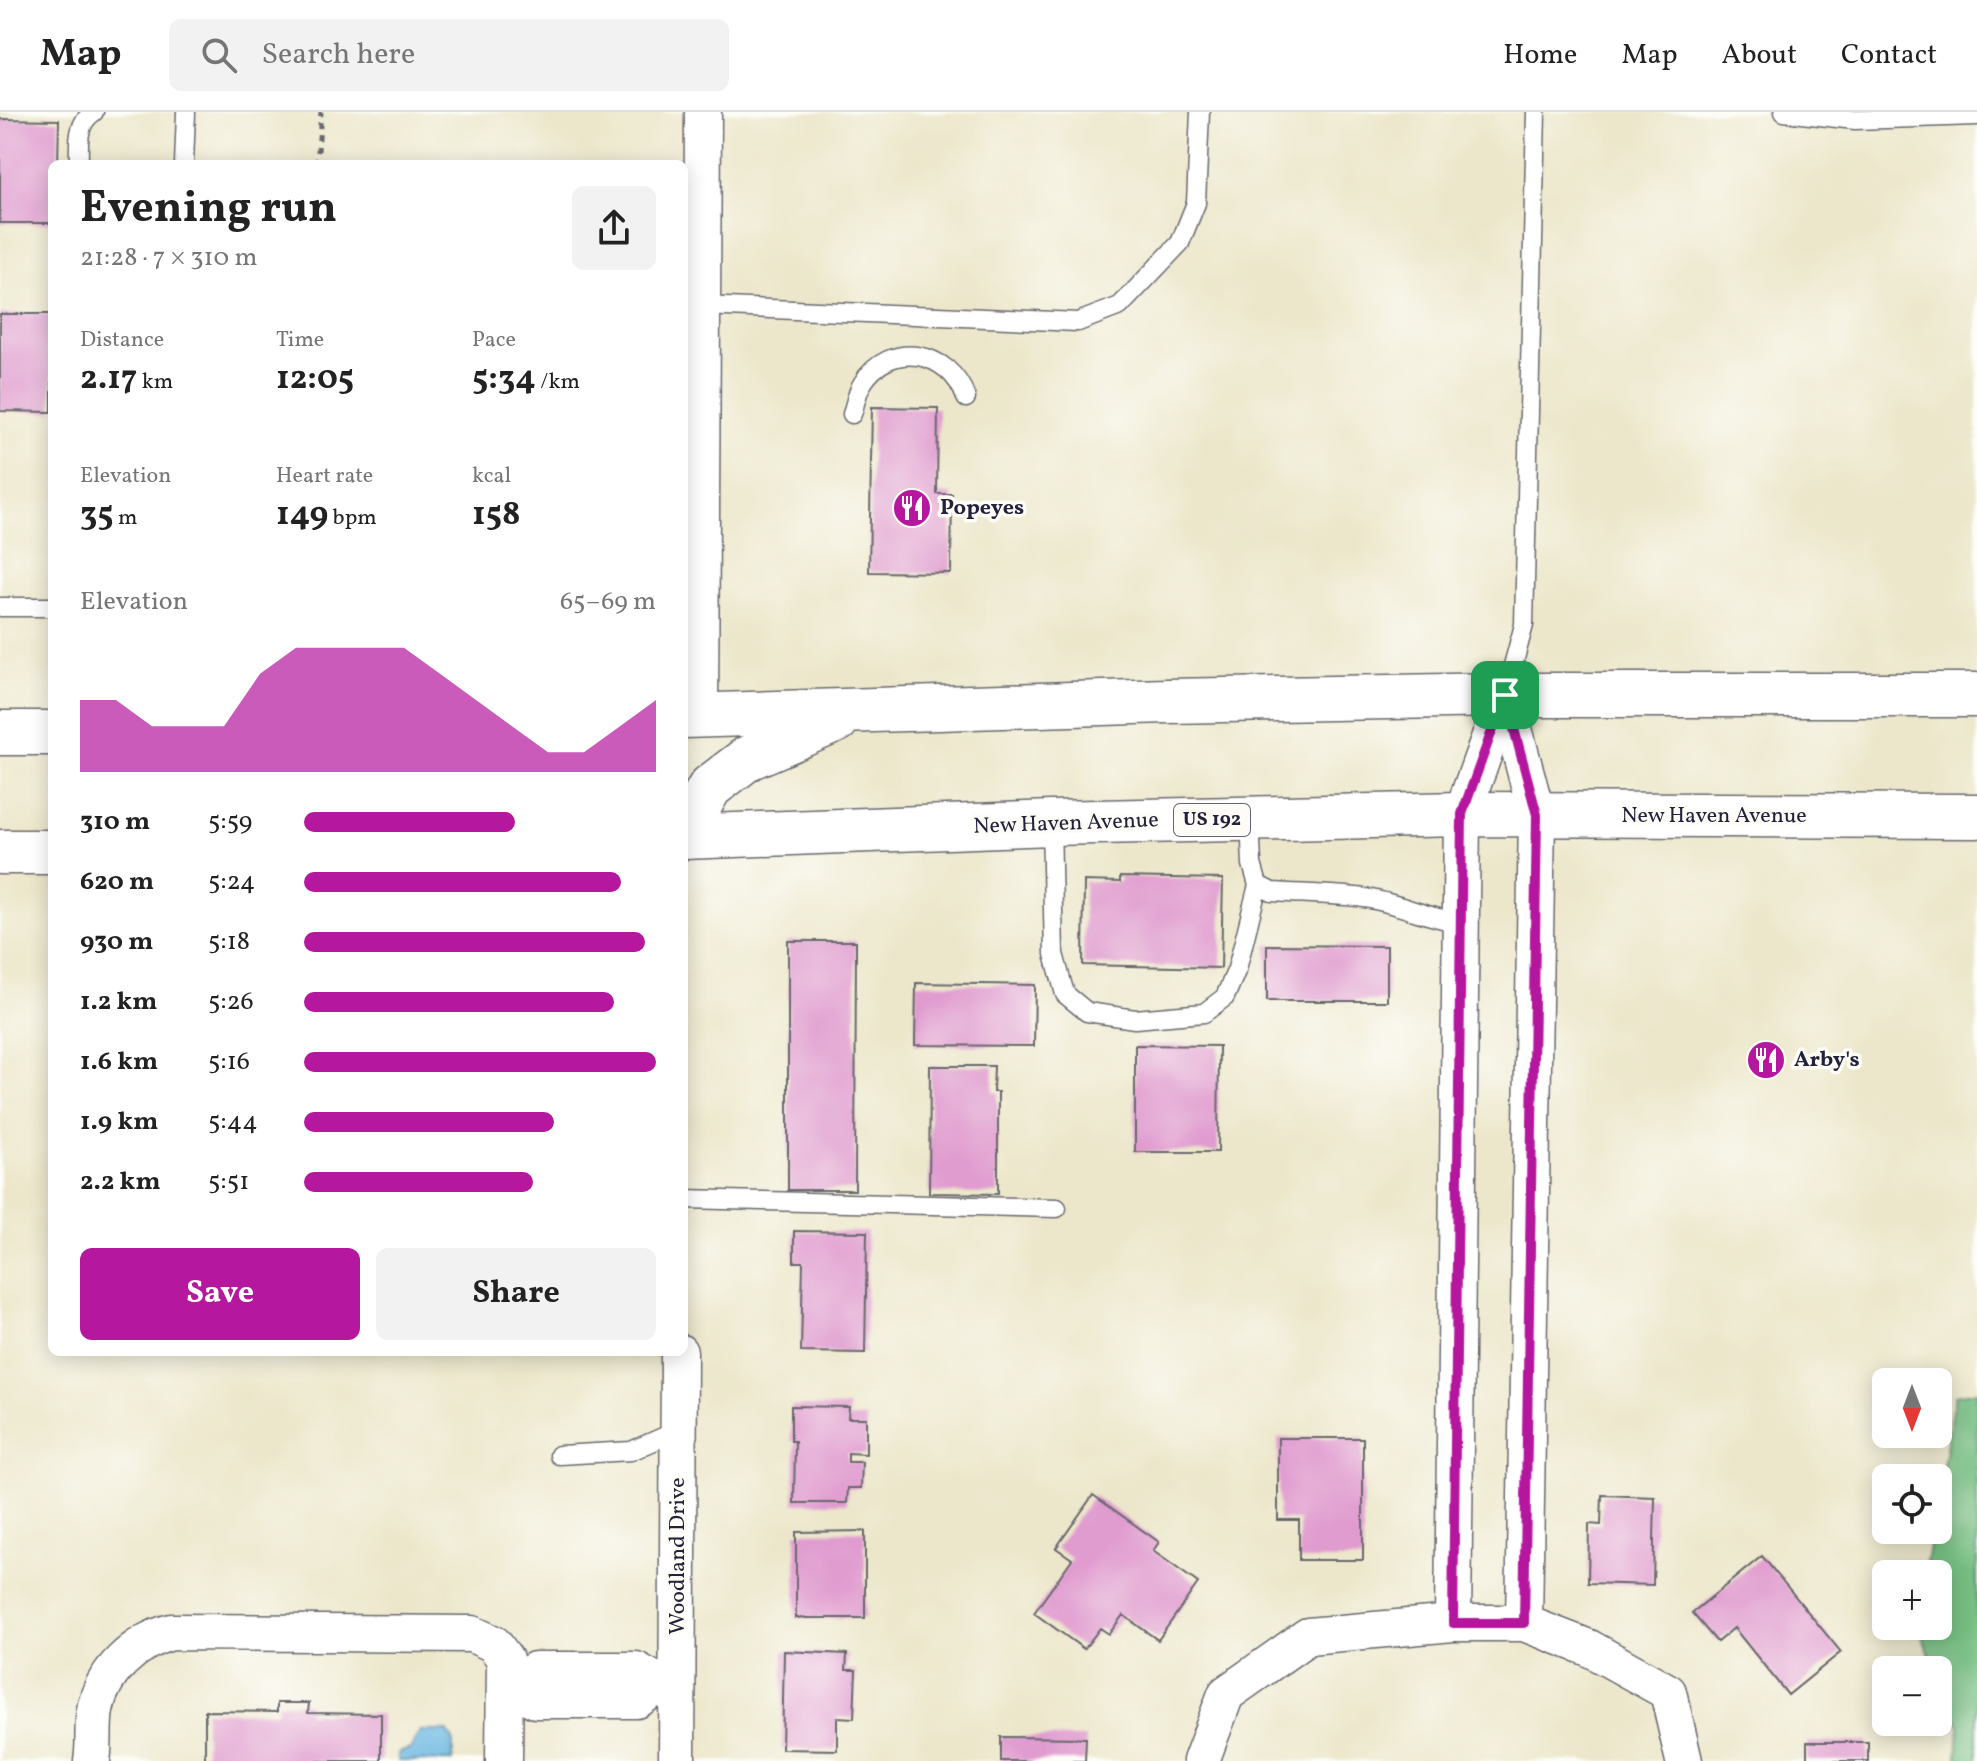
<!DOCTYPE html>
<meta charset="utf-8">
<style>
:root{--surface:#fff;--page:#f2f2f2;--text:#222;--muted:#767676;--line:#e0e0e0;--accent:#b5179e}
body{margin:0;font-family:Vollkorn,serif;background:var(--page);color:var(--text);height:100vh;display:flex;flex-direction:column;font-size:30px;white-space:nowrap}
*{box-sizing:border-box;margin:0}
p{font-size:26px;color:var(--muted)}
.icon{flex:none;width:44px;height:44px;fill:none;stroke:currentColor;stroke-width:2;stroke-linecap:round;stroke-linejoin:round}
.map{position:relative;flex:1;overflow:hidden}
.drawer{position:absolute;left:48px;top:48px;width:640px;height:1196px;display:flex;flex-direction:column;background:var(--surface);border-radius:12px;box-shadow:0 4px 20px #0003}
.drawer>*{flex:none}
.needle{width:52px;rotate:180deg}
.controls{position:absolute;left:1872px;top:1256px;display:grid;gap:16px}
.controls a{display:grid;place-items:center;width:80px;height:80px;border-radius:12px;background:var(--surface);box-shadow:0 4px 20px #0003;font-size:40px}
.pin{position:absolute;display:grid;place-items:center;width:68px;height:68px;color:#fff;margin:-34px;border-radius:16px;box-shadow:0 4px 12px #0006}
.round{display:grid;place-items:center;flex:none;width:84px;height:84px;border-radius:12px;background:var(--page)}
.overview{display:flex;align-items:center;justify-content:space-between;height:136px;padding:0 32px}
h1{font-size:44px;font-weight:700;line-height:60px}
.metrics{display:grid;grid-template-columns:repeat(3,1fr);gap:12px;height:136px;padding:8px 32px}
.metrics div{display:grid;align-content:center}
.metrics b{font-size:34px;font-weight:700}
.metrics small{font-size:22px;font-weight:400}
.metrics p{font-size:22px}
.chart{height:224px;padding:16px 32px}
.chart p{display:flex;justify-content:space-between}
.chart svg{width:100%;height:144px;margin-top:8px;fill:var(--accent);opacity:.7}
.primary-button{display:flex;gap:16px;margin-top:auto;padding:16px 32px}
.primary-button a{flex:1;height:92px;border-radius:12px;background:var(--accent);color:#fff;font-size:32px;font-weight:700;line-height:92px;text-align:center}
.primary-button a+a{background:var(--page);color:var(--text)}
ul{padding:0 32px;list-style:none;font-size:26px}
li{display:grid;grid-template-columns:128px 96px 1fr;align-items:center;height:60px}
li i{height:20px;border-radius:10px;background:var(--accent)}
header{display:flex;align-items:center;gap:48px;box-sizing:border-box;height:112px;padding:0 40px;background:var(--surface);border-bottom:2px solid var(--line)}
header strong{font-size:38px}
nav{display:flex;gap:44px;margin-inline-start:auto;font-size:28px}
.search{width:560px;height:72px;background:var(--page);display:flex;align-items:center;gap:20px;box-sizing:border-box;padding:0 28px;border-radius:12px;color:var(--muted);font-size:30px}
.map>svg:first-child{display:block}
.forest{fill:#77be83;stroke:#4c705f;stroke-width:2}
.water{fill:#65b5e0;stroke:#446c8e;stroke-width:2}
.building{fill:#e09bcf}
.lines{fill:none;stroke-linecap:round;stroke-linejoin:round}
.lane-casing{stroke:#69676d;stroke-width:21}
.street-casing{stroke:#69676d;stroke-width:39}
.primary-casing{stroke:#69676d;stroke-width:47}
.path{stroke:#69676d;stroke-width:5;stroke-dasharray:6 6;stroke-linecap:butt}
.lane{stroke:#fff;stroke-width:18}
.street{stroke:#fff;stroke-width:36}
.primary{stroke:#fff;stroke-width:44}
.route-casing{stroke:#fff;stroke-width:16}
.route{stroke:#b5179e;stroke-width:10}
.labels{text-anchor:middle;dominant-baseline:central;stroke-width:7;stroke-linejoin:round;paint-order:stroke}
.shield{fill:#fdfcf7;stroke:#646373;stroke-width:2}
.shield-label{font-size:20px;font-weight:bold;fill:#22223b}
.poi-label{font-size:22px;font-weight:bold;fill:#22223b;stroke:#fdfcf7;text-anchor:start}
.street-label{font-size:22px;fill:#22223b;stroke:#fdfcf7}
</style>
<header>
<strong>Map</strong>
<div class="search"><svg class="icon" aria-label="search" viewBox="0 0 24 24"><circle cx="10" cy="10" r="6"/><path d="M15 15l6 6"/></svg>Search here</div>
<nav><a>Home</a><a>Map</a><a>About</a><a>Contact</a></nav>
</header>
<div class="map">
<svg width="1977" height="1649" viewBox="0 0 1977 1649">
<rect width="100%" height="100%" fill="#fdfcf7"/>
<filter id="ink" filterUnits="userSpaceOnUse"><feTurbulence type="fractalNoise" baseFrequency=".0125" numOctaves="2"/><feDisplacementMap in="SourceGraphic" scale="16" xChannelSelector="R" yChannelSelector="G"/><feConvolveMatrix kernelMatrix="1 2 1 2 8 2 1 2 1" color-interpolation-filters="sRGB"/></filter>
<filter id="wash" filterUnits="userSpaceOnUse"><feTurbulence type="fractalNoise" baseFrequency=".006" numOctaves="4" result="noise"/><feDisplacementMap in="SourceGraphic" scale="32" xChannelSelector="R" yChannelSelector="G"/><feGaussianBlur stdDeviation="1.8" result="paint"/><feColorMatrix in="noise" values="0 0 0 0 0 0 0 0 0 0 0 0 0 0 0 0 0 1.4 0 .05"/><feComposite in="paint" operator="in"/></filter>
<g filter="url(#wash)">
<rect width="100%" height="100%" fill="#ece7cb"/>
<!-- forest -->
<path class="forest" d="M1977,1279V1649H1957L1959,1613L1918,1514H1938V1462H1924L1932,1418H1938V1384L1955,1283Z"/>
<!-- water -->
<path class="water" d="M420,1619H447L453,1628V1649H398V1641L411,1637Z"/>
<g id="blocks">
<!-- building -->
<path class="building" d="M0,7L59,8L58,52H52V111H0Z
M0,202H52V300L0,299Z
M872,295L938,296L937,382H952L951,461L869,460Z
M1120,765L1223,767L1221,856L1083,853L1084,769L1120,770Z
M788,829H856L855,1078H788Z
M1267,833L1387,834V889H1267Z
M916,871L1035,873L1034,934L915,933Z
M1135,933L1219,934L1218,1040H1135Z
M930,954H994L993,980H998V1082L929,1081Z
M794,1119L867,1120L865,1241L801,1240L803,1150H794Z
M791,1294L849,1295L848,1306H866V1342L848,1341V1350H862L861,1376H848L847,1391H794L795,1329H791Z
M1278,1326H1363V1448H1299V1408H1278Z
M1093,1383L1159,1430L1153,1439L1198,1471L1158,1528L1123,1503L1109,1522L1100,1516L1084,1537L1034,1501L1072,1447L1056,1436Z
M1602,1383L1655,1385L1653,1473L1588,1471L1589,1412L1601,1413Z
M865,1419V1506H796V1420Z
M1762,1444L1841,1540L1788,1583L1734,1516L1717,1530L1692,1501Z
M784,1539L847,1542L846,1558H856L854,1606L837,1605V1638L782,1637Z
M277,1591H309L308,1601L381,1602V1649H205V1599L277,1600Z
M1001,1625L1086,1626L1085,1649H1001Z
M1807,1630H1868V1649H1807Z"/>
</g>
</g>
<g filter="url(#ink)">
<use href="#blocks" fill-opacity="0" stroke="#69676d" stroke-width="2"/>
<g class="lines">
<!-- lane casing -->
<g class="lane-casing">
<path id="lane" d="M1784,0L1855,8L1977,4
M79,52C79,32 76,11 94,0
M184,52L186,0
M702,194L1078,210L1120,194L1180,131L1196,91L1200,0
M852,302C855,293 857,280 862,272C889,227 950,238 966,286
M0,495H52
M1505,583L1524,513L1536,0
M1250,707L1252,752L1258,773L1272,780C1302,782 1334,782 1364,786C1397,790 1428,807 1460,810
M1051,711L1054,842L1065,882L1087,900L1135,907L1204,901L1225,885L1237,857L1258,773
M684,1087L1057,1096
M559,1343L631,1339L679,1318"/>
</g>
<!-- street casing -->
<g class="street-casing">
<path id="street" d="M1505,583L1537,703L1524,1511
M700,603L703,0
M1453,1511L1462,702L1505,583
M506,1573H513L535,1558H636L661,1572H677
M513,1573L535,1588H637L661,1572
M92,1649C95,1632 92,1615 95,1598C102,1560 135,1530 171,1520L472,1522L494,1532L505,1547L504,1649
M677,1649L679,1240
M1201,1649L1226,1582L1308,1524L1453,1511H1524L1589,1536L1668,1580L1684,1649"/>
</g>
<!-- primary casing -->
<g class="primary-casing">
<path id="primary" d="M684,604L1167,589L1505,583H1977
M0,621H52
M684,721L710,675L748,646L837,608
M684,725L1051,711L1462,702L1977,704
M0,740H52"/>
</g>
<!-- path -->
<path class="path" d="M317,52L321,0"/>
<!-- lane -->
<use href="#lane" class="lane"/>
<!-- street -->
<use href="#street" class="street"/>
<!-- primary -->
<use href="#primary" class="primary"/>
</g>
</g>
<g class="lines" filter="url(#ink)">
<!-- route casing -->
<g class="route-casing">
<path id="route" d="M1505,583L1537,703L1524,1511H1453L1462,702Z"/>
</g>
<!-- route -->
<use href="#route" class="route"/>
</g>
<!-- icons -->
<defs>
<g id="restaurant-disc" transform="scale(2)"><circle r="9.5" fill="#b5179e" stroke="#fdfcf7"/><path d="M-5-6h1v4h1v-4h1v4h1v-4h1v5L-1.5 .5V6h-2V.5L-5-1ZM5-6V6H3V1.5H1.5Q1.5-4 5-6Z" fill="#fff"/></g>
</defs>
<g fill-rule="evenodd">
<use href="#restaurant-disc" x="912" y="396"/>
<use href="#restaurant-disc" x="1766" y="948"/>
</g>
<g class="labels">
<!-- shield labels -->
<rect class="shield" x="1174" y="692" width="76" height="32" rx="6"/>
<g class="shield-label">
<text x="1212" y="708">US 192</text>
</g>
<!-- poi labels -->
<g class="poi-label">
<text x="940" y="396">Popeyes</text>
<text x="1794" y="948">Arby's</text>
</g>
<!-- street labels -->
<g class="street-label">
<text x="1714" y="704">New Haven Avenue</text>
<text transform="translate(1066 712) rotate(-2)">New Haven Avenue</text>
<text transform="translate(678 1444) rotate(-90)">Woodland Drive</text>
</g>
</g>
</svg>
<div class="controls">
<a><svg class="needle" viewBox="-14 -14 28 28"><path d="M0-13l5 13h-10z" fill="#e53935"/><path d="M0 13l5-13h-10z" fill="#767676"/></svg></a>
<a><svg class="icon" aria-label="locate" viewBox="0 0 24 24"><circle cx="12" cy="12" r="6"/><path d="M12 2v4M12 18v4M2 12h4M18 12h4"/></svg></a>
<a>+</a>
<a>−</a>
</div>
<div class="pin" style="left:1505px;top:583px;background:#1e9e55"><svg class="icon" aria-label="arrive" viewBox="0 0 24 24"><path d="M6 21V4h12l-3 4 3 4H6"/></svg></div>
<section class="drawer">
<div class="overview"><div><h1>Evening run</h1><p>21:28 · 7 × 310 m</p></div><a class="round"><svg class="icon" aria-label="share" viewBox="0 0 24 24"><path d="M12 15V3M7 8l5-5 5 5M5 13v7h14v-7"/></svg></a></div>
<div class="metrics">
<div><p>Distance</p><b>2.17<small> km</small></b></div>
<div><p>Time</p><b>12:05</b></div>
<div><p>Pace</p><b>5:34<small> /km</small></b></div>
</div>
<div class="metrics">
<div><p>Elevation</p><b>35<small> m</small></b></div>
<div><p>Heart rate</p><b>149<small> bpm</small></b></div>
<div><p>kcal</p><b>158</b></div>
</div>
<div class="chart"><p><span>Elevation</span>65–69 m</p>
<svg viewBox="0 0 160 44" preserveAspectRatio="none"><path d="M0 44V22L10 22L20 30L30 30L40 30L50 14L60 6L70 6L80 6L90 6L100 14L110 22L120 30L130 38L140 38L150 30L160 22V44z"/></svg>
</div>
<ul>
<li><b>310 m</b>5:59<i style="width:60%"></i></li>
<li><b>620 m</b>5:24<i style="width:90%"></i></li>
<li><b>930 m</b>5:18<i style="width:97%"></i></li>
<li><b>1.2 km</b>5:26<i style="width:88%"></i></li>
<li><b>1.6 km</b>5:16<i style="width:100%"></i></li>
<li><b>1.9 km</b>5:44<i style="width:71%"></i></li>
<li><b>2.2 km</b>5:51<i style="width:65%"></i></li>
</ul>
<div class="primary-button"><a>Save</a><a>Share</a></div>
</section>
</div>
